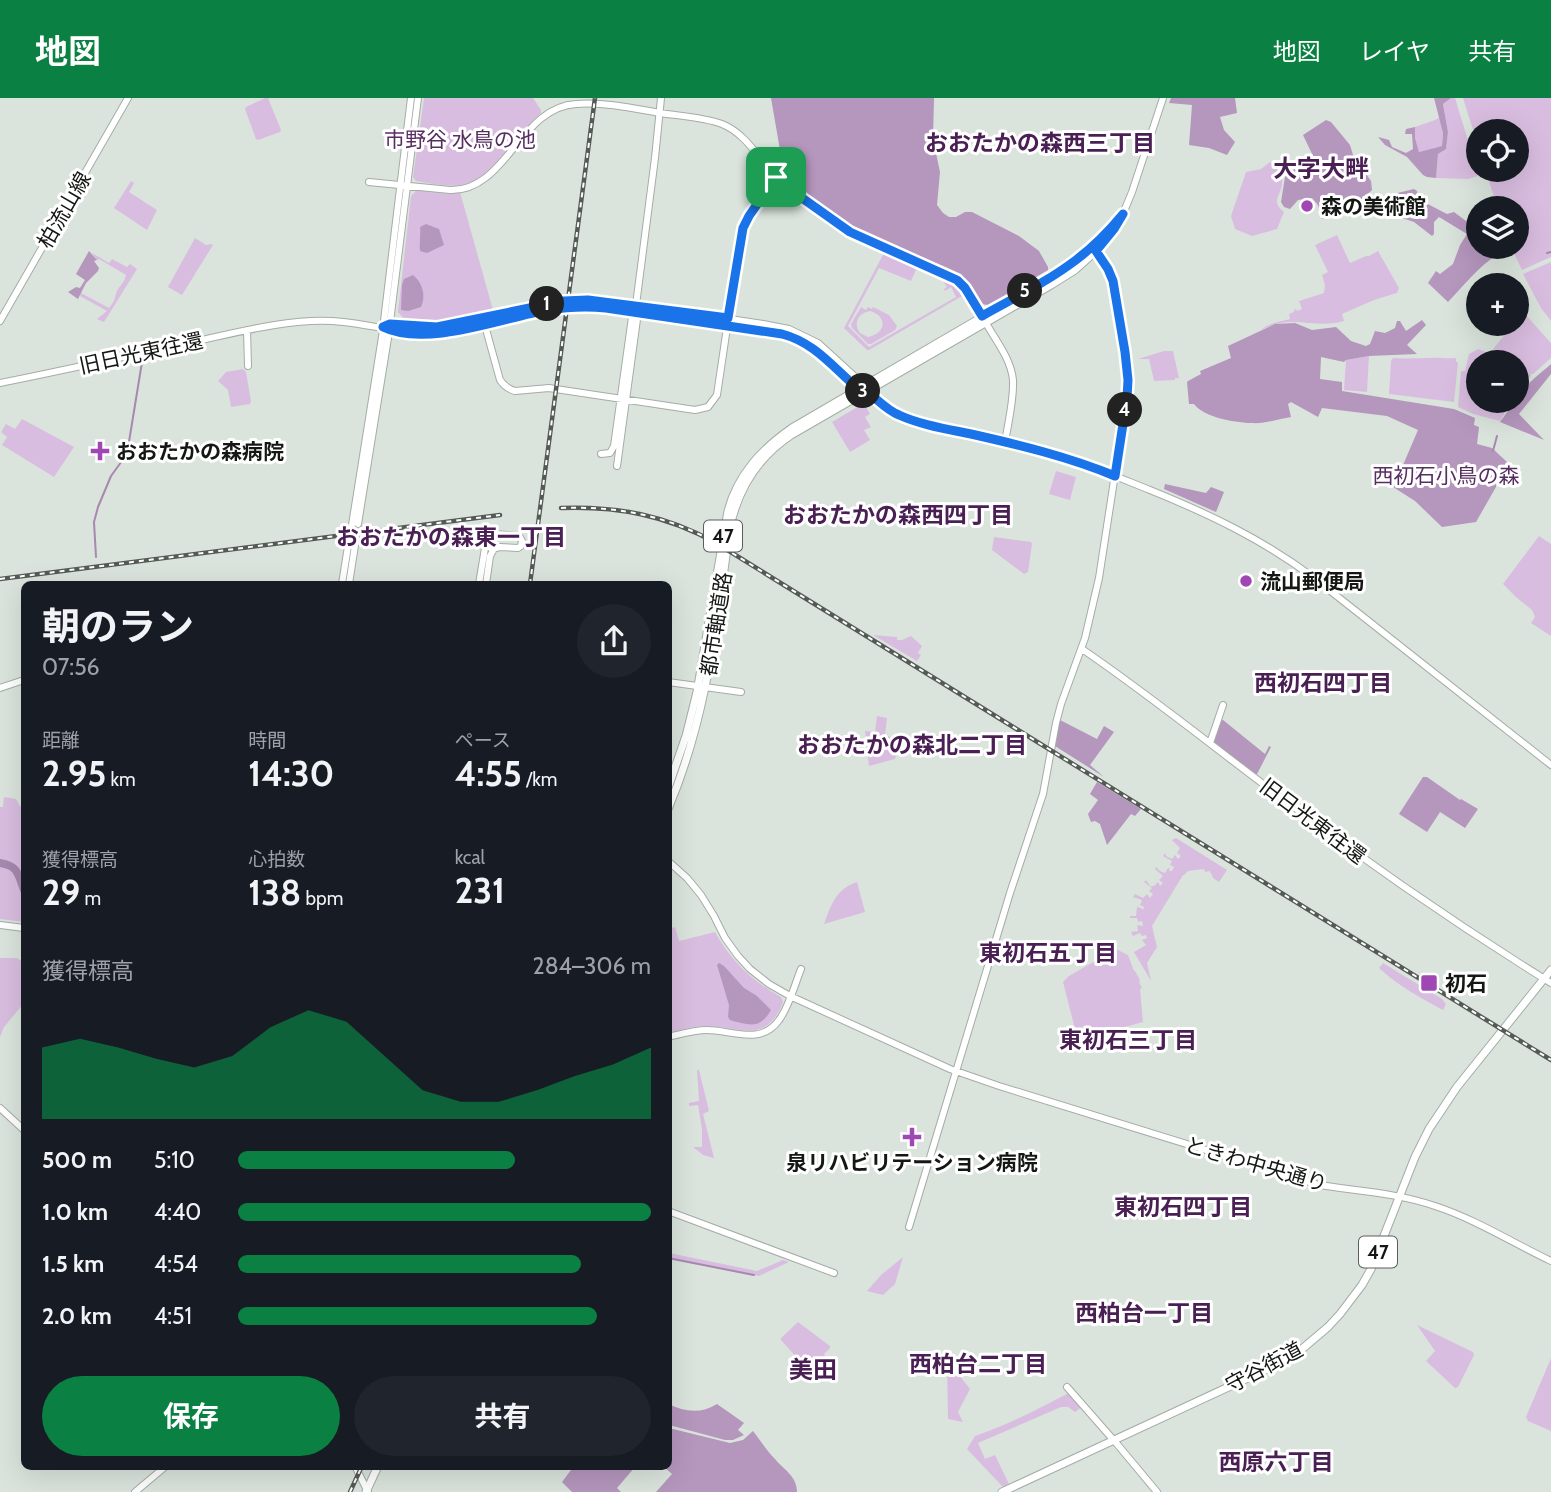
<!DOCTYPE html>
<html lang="ja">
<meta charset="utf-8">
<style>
:root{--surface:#171b24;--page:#20242c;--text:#f1f3f6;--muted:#9ea1a6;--accent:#0b8043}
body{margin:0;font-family:Cabin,"Noto Sans JP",sans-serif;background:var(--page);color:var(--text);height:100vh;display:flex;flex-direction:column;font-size:26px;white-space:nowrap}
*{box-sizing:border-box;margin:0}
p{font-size:23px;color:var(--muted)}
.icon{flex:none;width:38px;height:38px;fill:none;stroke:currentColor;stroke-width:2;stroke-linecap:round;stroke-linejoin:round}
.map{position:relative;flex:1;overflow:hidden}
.side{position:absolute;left:21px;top:483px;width:651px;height:889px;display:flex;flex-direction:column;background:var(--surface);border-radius:10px;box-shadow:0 7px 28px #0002}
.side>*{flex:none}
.tools{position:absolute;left:1466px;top:21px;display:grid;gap:14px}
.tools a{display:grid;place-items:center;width:63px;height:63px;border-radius:50%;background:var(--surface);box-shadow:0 7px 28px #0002;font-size:35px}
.pin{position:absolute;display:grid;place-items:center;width:60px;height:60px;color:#fff;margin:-30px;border-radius:14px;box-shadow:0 4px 10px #0006}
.km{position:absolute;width:35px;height:35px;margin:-18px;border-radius:50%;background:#222;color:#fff;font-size:19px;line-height:35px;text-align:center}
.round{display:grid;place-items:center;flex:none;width:74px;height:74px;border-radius:37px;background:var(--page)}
.overview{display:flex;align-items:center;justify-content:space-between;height:119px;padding:0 21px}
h1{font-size:38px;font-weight:700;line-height:52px}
.metrics{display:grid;grid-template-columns:repeat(3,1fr);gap:10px;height:119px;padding:7px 21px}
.metrics div{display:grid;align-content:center}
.metrics b{font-size:35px;font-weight:700}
.metrics small{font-size:19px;font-weight:400}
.metrics p{font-size:19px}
.chart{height:196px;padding:14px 21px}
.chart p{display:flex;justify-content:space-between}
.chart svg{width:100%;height:126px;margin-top:7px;fill:var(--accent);opacity:.7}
.action{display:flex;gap:14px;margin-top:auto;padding:14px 21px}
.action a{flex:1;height:80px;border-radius:42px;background:var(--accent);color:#fff;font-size:28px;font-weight:700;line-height:80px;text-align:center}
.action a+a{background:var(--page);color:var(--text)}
ul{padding:0 21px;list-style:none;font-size:23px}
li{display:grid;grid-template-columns:112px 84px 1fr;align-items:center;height:52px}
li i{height:18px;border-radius:9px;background:var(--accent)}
header{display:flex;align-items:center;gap:42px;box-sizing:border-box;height:98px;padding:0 35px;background:var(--accent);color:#fff}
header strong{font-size:33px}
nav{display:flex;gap:38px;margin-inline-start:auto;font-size:24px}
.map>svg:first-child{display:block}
.green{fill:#d9bde0;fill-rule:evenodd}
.forest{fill:#b596bd}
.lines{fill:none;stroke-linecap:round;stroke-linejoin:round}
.stream{stroke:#a788af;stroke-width:2}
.river{stroke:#a788af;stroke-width:8}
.secondary-tunnel{stroke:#bcc5be;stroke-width:6;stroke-dasharray:6 3;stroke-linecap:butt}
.secondary-casing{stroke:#a4ada5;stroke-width:8}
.primary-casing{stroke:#a4ada5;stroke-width:9}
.secondary{stroke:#fff;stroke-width:6}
.primary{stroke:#fff;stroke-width:7}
.rail-casing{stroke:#555a56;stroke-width:4.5}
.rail{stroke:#fff;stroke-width:2;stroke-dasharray:5;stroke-linecap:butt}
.route-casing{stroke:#fff;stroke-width:14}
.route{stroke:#1a73e8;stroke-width:9}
.poi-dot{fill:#9f48b4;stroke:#fff;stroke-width:2.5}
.labels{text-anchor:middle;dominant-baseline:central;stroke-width:6;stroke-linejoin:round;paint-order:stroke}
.shield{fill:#fff;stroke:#5a5d5a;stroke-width:2}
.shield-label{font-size:19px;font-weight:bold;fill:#141714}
.park-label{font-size:21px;fill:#572e61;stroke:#fff}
.poi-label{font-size:21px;font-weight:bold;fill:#141714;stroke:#fff;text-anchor:start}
.street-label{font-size:21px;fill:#141714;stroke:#fff}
.neighbourhood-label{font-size:23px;font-weight:bold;fill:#4a2054;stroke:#fff}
.quarter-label{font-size:24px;font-weight:bold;fill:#4a2054;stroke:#fff}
</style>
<header>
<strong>地図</strong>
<nav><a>地図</a><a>レイヤ</a><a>共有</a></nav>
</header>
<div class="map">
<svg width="1551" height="1394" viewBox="0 0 1551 1394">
<rect width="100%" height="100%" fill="#dae4dc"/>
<!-- green -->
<path class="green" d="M265,0H268L281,32L280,34L258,42L256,41L245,11L246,9Z
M424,0H533L541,12V15C518,35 490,84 460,87C446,89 430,85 416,83L413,79Z
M1451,0H1455L1470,49L1466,51L1468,56H1470L1472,58L1478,78L1468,81L1436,80L1438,56L1446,50L1448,34L1443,6Z
M1463,0H1551V159L1522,172L1511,149H1517V110H1498L1485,72H1517V33H1479V51Z
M1440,19L1443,35L1442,48L1419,54L1415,40V29L1435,22Z
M1270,64C1275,69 1282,75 1282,83C1283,97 1269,102 1284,114L1277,131L1252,138L1235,131L1231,118L1246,74L1261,71Z
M131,83L134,85L129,94L157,112L147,132L114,110Z
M416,92L449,96L460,94L493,212C461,219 438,224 405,222L398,214L411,98L415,94Z
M1337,137L1350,165L1366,158H1369L1378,153L1399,190L1397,195L1374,202L1342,216L1344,223C1326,229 1306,223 1288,224C1278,225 1270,228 1261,232C1268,225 1280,224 1290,221L1289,216L1294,214V212L1296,211L1297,213L1302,211L1299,203L1324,195L1325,187L1322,177L1328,174L1315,147Z
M195,140L206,147L211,146L213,147L182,197L168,189Z
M92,155L109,165L112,161L127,169L130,166L137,171L104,224L97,221L107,213L80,198L81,195L109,210C117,201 114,198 118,191C122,185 124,185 126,177L99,161L97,162Z
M884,155L913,167L916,172L911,183L879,170L848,228L869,249L956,199L951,189L945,193L944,191L947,189L942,182L933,178L930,180L934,176L946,181L962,196V198L869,252H867L844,230Z
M1551,164V223L1541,210L1523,176Z
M861,209L866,212L868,209L872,211L873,209L889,217L897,228L895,232L871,246H868L852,230L851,226ZM870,213C888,218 886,236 868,239L860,235C853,225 858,215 870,213Z
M1524,215L1551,245V260L1533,276H1531V278L1517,295V264H1479V303H1512L1500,323L1473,316L1458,309L1461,273H1465L1469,256L1478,251L1491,256L1503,263L1505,260L1493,251L1514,226H1517V222Z
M1164,253H1173L1179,280H1175V282L1154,283L1149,261H1138Z
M1369,258L1367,294L1344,292L1346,262Z
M1393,260C1406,261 1419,260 1431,260C1439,259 1447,261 1456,260V264H1458L1454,304L1389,296L1391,263Z
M243,271L246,274L251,303L250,306L231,309L228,292L218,283L226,274Z
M859,308L866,309L870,316L865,319L871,329L864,332L870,342L850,354L832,324Z
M22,321L74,349L54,379L2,347L7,339L1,334L6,326L15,331Z
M1056,373L1076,379L1070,402L1049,396Z
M1539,438L1551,446V538L1531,525L1535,519L1532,512L1517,500L1503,486Z
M994,439L1031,444L1032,446L1028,474L1024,476L992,452Z
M873,537L897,539V542H902L911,538L922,548L918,555L921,557L917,563Z
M877,618L887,620L885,637L901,643L895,661L869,668L865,633L875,634Z
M4,699L16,701L24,715V824L0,821V709H3Z
M1176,740L1227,772L1219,784L1213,780L1210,773L1205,774L1204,771L1188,773L1184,777H1183L1152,828L1157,849L1147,865L1151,883L1134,854L1146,847L1142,842L1147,840L1146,837L1142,838L1140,835L1133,838L1131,834L1138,833L1137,827L1143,828L1142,823L1138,824L1137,820H1130V818H1136L1137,809L1141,810L1143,812L1144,809L1140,807L1142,802L1133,799L1135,796L1143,800L1147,796L1150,800L1153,796L1149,793L1152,790L1144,784L1146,782L1150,788H1154L1158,784L1160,788L1163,785L1159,782L1163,778L1155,771L1156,769L1160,773L1165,775L1168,770L1170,771L1169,773H1172L1174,769L1170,767L1172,763L1163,758L1165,755L1166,758L1172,761L1175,757L1178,761L1181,758L1177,755L1180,750L1172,742Z
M857,784L865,814L824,826C831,807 836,791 857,784Z
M675,829L679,843L715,834C731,863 752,883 781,899L783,904C766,948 739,928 704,928C693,928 682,932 671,934L669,932L668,831Z
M1116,851L1128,857L1134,873H1135L1140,882L1139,884L1142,890L1140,891L1143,924L1100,936V939L1082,945L1079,935H1076L1063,884L1069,878Z
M0,860H17L24,865V884L22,887L24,892V905L4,929L0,939Z
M1383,865L1442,901L1446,906L1443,912C1421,900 1398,888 1379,870Z
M697,972H699L709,1013L703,1016L714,1060L703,1057L693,1049H702V1031L698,1007L689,1008V1005L699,1003Z
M669,1155L757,1173L783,1162L789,1164L759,1178L754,1177V1178L669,1160Z
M903,1159L895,1186L883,1197L867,1193L881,1177Z
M798,1224L830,1248V1250L824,1256L825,1258L810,1272H808L781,1242V1240Z
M1417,1227L1473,1254L1474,1257L1458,1289L1455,1290L1426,1263L1435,1253Z
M1551,1260V1333L1528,1323L1526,1319Z
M949,1264L970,1291L958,1314L963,1324L948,1321L947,1265Z
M1069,1295L1082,1309L1075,1314L1068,1309H1061L978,1345L985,1361L995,1357L1009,1386L1003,1389L967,1351L975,1338C1008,1327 1038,1311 1069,1295Z"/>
<!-- forest -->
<path class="forest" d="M771,0H934L933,41L940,74L937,107L943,115L949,119H956L965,114H972L1019,138L1039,153L1048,169V172L988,207L982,206L969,187L958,177C927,161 892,152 861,135C834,121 809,100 785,81Z
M1171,0H1235L1237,15L1220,19L1224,32L1235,44L1227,57L1209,50L1189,47L1192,7L1169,5Z
M1434,0H1451L1443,6L1448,34L1446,51L1438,56L1436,80L1427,79L1423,77L1407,59L1385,47L1378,39L1389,42L1392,49L1406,55L1413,51L1412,36H1405L1406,31L1415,29V40L1419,54L1442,48L1443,35Z
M1326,22L1331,24L1350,47L1353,57L1371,83L1372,92C1360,104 1339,119 1322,121L1318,107L1312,100L1298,102L1290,111L1284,109L1281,104L1285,79L1289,74L1307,65L1314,60L1303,37Z
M1414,91L1417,93L1418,101L1447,116L1454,114L1470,126L1479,125V149H1503L1504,153C1482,164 1465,186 1448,204L1428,185L1436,173L1440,176L1453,166L1460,147L1467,136L1439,119L1434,124V136L1432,138L1414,124L1402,120L1385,102V98Z
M426,126L439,131L444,147L427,155L420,153C419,145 421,137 420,129Z
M89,153L97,162L94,163L99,170L98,173L86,185L78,201L68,194L76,189L80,190L85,182L76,176Z
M413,177C423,185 426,198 421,209L408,213L401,212L402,187L404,181Z
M1422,222L1426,227L1407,247L1417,256L1369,258L1346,262L1344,264L1321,259L1320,281L1342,284V293L1454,311L1475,320L1474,327L1479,329L1477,346L1492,350L1507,364L1496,382V389L1476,424L1442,429L1415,403L1393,389L1404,368L1403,367L1418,332L1387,318L1322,310L1318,319L1291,304L1288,306L1291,319C1279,321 1264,326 1252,325C1236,325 1203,319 1194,306H1189L1187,284L1188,283L1201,276L1200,273L1231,260L1228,248L1275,226L1295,225L1312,232L1336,229L1351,243L1366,248L1370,246L1375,233L1385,235L1395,230L1397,223H1400L1406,233Z
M1551,266V276L1519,316L1544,342L1500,324L1515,303H1517C1521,289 1540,276 1551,266Z
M1165,386L1206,395L1211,389L1224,394L1216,414L1164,391Z
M1060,622L1097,641L1104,628L1114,634L1090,667L1104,679L1055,648Z
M1222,622H1223L1265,656L1269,648L1271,649L1257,676L1253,675L1215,646L1214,643Z
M1423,679H1427L1460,702L1461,701L1478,711L1465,730L1440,714L1427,734L1399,716Z
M1097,684L1141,711L1135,718L1131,716L1107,747L1100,726L1095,723L1091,724L1088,716L1098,702L1090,696Z
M719,865L724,868L744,890L757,898L771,912C760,932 748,927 730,922L728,919L729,907L717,867Z
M668,1306C685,1314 701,1316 717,1306L744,1325L738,1332L744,1337L733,1342H725L669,1327Z
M669,1330L730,1345L743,1342L753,1333C760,1342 767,1353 775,1361C784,1372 797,1378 797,1394H656L672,1376L664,1369L668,1368Z
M574,1368H635V1369L617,1390L621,1394H572L562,1384Z"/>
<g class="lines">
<!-- stream -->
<path class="stream" d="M1547,155L1551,154
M143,251L148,242
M1493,353L1497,338
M96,459L94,424L98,409L111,378L127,356L143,258
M668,1160L754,1177"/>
<!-- river -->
<path class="river" d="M0,765C19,768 18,777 24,792"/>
<!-- secondary-tunnel -->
<path class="secondary-tunnel" d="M356,441L358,426
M349,442L352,427"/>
<!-- secondary casing -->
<g class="secondary-casing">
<path id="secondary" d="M369,84L450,92C506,94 520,9 576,6C604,4 632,10 660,15C680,18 703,19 722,26C747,36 760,63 778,81C798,100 823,116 846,131C871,147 901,156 928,168C941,173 955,178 964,189C973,199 979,213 986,225C996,243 1011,261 1013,282C1014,303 1008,324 1005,345
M1122,118L1132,94L1163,0
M1096,153L1113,133
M0,223L128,0
M484,224L500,282C504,288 508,291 515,293L549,290L695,312L708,309L717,297L741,135L749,118L776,79
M383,229L390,226L437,229L563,203L588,202L623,205L763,226L789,231L818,245L864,287C881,322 937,328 972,336C1003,344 1034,350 1065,360C1094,369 1122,381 1150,392C1209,416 1262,441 1314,480L1551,667
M247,232L248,268
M0,285C66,272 131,257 197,243C234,235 273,225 311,223C354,220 394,237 437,235C479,233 519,215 561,210C584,207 607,210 630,213C659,217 689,222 719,226C746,230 776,231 801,243C823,254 840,274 857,291L862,292
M601,356L610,355L614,348L633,212
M617,368L638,214L636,207L655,60L661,0
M358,426L388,240L418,0
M352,427L382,239L411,0
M496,436L519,438L522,443L521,448L518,450L500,449L492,451L487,448L486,444L490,439Z
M342,486L349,442
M349,486L356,441
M479,486L486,444
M486,486L490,458L494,451
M1082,551C1151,598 1216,651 1283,701C1369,766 1459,828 1551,885
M668,584L741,594
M0,590L24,582
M1210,645L1223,607
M668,763L687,780L701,797L714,818L725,840L738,858L750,871L769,886L790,898L950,971L999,988L1319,1087C1358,1093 1397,1095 1435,1108C1475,1121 1513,1145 1551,1163
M0,827L24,830
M668,939C681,936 694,932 707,932C731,932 761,948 779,922C789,909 795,886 801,871
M0,1010L24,1032
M668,1113L834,1175
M909,1129L1010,795L1043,696L1056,625L1061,606L1085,540L1099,480L1125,311L1128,282L1126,269L1113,183L1106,167L1092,148L1123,116
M1067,1289L1117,1346L1157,1394
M355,1368L368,1394
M135,1394L166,1368"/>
</g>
<!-- primary casing -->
<g class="primary-casing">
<path id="primary" d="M668,690L686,638L697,594L728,413C738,376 762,351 792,330L1056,176L1076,162L1092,148
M668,711C707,619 716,526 730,429C738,391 758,359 791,337L1051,187L1075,172L1096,153
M366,1394L378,1368
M1002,1394L1278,1266L1302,1251L1328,1229L1340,1216L1362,1187L1371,1171L1415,1059L1429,1031L1457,989L1551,872"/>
</g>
<!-- secondary -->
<use href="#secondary" class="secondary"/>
<!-- primary -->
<use href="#primary" class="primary"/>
<!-- rail casing -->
<g class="rail-casing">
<path id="rail" d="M561,410C617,408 666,417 716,445L1551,962
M0,481L500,417
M530,486L595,0
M350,1394L362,1368"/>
</g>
<!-- rail -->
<use href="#rail" class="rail"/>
</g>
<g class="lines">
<!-- route casing -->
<g class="route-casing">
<path id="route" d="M776,79L795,95L850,134L957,182L965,190L982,218C1014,200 1047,184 1076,162C1093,149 1109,133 1123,116L1114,131L1096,153L1108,171L1113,183L1125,254L1128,282L1127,300L1115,378C1069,359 1020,347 971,336C947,331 921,327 899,317C887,312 879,303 869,295C864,292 859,292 855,288C831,267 813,244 782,236L606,210C586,208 567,209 547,212C502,220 426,250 383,229L390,226L437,229L544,207L564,203L588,202L728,220L743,130L749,118Z"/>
</g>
<!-- route -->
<use href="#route" class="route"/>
</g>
<!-- markers -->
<g class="poi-dot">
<circle cx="1307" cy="108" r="7"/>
<path d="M96.5 342.5h7v7h7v7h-7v7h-7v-7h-7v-7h7z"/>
<circle cx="1246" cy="483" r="7"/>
<rect x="1420" y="876" width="18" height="18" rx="3.5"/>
<path d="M908.5 1028.5h7v7h7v7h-7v7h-7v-7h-7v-7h7z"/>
</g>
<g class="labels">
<!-- shield labels -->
<g class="shield">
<rect x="704" y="422.5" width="38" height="31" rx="5"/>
<rect x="1359" y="1138.5" width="38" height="31" rx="5"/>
</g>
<g class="shield-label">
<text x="723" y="438">47</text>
<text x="1378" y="1154">47</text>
</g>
<!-- park labels -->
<g class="park-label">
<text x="460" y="41">市野谷 水鳥の池</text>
<text x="1446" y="377">西初石小鳥の森</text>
</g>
<!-- poi labels -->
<g class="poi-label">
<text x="1321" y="108">森の美術館</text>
<text x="116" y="353">おおたかの森病院</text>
<text x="1260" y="483">流山郵便局</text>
<text x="1445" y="885">初石</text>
<text x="912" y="1064" text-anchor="middle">泉リハビリテーション病院</text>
</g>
<!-- street labels -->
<g class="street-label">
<text transform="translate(64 112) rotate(-60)">柏流山線</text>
<text transform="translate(141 255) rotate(-12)">旧日光東往還</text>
<text transform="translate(716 526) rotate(-81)">都市軸道路</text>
<text transform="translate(1313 723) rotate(37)">旧日光東往還</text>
<text transform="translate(1256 1066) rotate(16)">ときわ中央通り</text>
<text transform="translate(1264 1269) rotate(-28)">守谷街道</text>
</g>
<!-- neighbourhood labels -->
<g class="neighbourhood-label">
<text x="1040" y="45">おおたかの森西三丁目</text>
<text x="898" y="417">おおたかの森西四丁目</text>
<text x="451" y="439">おおたかの森東一丁目</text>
<text x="1323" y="585">西初石四丁目</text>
<text x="912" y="647">おおたかの森北二丁目</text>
<text x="1048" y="855">東初石五丁目</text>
<text x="1128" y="942">東初石三丁目</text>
<text x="1183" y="1109">東初石四丁目</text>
<text x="1144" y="1215">西柏台一丁目</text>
<text x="978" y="1266">西柏台二丁目</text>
<text x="1276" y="1364">西原六丁目</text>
</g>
<!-- quarter labels -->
<g class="quarter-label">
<text x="1321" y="70">大字大畔</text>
<text x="813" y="1271">美田</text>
</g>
</g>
</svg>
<div class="tools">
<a><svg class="icon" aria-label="locate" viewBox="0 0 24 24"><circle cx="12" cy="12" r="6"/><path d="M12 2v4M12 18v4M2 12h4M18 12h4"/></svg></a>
<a><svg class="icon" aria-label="layers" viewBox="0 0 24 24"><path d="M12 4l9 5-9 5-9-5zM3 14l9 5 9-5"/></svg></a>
<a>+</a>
<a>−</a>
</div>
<div class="pin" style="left:776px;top:79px;background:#1e9e55"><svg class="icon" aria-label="arrive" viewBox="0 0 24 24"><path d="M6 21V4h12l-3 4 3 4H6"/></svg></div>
<b class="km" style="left:547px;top:206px">1</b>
<b class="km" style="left:863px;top:293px">3</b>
<b class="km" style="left:1125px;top:312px">4</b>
<b class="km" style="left:1025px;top:193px">5</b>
<section class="side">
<div class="overview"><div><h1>朝のラン</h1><p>07:56</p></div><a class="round"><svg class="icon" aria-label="share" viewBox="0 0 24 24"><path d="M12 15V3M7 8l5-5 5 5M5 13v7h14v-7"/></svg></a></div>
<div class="metrics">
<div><p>距離</p><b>2.95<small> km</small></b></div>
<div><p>時間</p><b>14:30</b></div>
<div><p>ペース</p><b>4:55<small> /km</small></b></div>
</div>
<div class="metrics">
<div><p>獲得標高</p><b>29<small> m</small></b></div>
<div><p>心拍数</p><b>138<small> bpm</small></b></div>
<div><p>kcal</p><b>231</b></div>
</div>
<div class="chart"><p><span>獲得標高</span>284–306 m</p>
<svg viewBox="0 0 160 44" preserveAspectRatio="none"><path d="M0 44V19L10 16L20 19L30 23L40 26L50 22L60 12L70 6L80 10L90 22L100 34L110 38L120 38L130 34L140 29L150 25L160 19V44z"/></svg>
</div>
<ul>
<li><b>500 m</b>5:10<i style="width:67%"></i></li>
<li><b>1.0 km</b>4:40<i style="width:100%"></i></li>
<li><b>1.5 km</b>4:54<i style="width:83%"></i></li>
<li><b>2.0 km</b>4:51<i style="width:87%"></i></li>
</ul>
<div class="action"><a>保存</a><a>共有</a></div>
</section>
</div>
